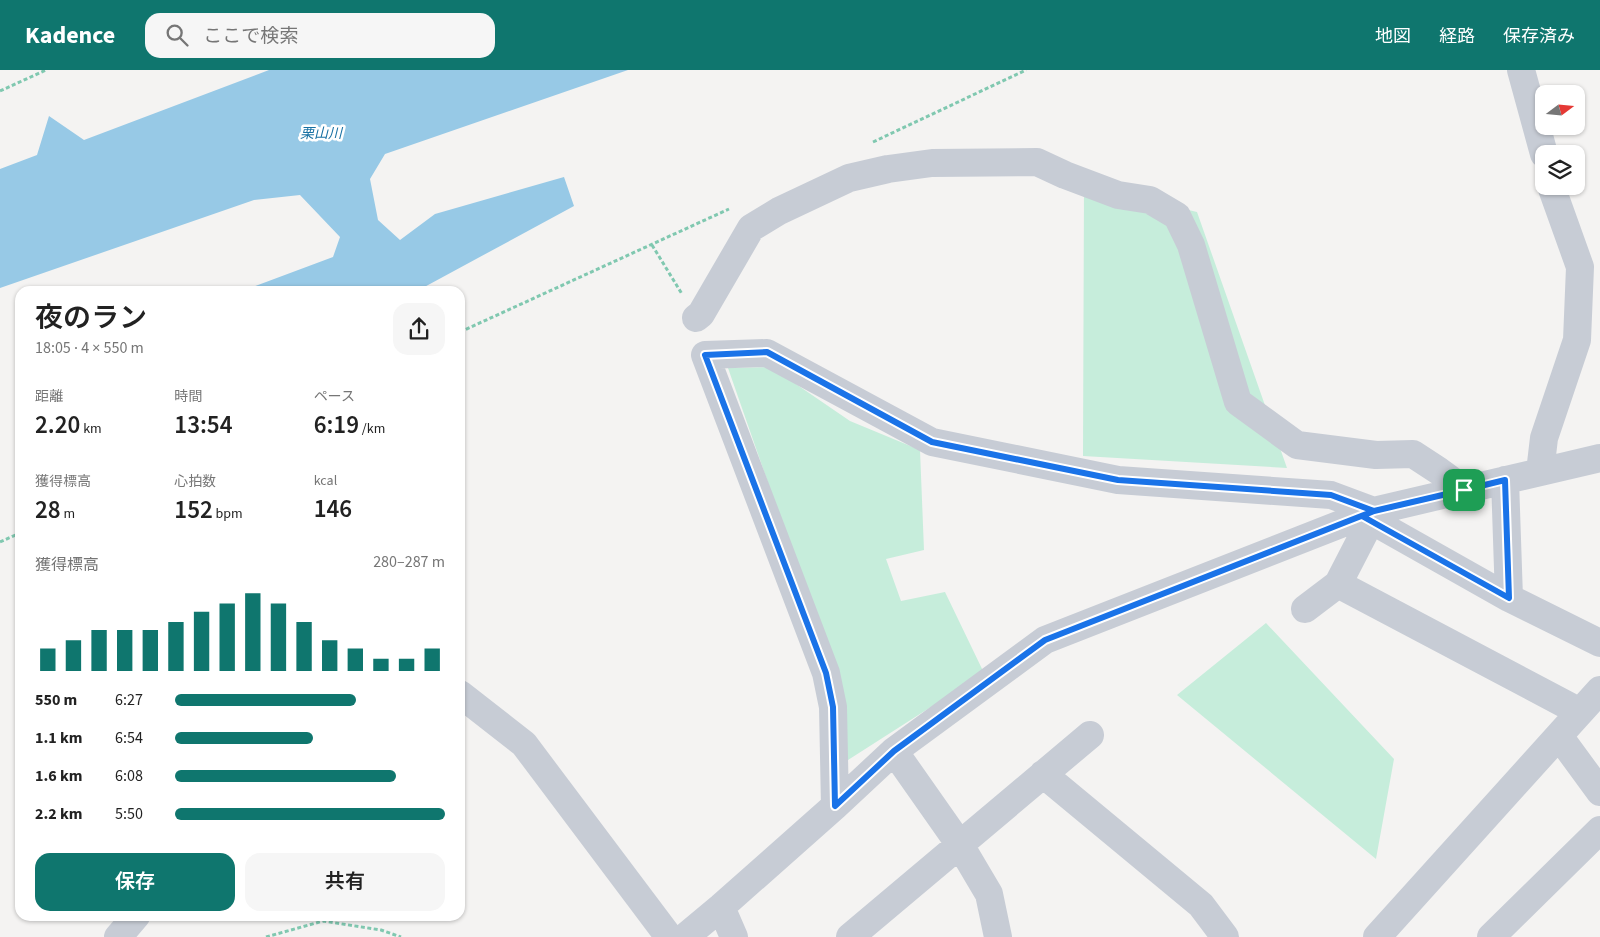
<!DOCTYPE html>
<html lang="ja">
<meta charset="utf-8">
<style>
:root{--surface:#fff;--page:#f6f6f6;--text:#222;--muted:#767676;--accent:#0f766e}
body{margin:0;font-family:"Source Sans 3","Noto Sans JP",sans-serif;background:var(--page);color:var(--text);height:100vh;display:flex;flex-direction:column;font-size:19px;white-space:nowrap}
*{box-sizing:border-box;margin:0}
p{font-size:16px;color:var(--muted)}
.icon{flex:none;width:28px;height:28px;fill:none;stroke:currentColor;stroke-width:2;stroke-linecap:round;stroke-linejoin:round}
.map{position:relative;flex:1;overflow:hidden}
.drawer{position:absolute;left:15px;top:216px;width:450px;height:635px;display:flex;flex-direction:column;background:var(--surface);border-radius:15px;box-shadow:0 1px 4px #0004}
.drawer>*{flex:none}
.needle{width:32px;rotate:74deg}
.fabs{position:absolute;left:1535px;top:15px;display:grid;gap:10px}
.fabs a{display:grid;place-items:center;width:50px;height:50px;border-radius:10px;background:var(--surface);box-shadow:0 1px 4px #0004;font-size:25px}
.pin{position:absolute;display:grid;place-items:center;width:42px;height:42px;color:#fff;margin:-21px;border-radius:10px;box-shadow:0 2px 8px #0006}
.round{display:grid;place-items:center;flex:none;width:52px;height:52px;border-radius:15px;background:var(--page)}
.head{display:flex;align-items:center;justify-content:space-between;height:85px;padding:0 20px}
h1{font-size:28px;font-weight:600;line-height:38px}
.figures{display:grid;grid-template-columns:repeat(3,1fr);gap:8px;height:85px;padding:5px 20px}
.figures div{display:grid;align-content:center}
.figures b{font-size:25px;font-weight:600}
.figures small{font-size:14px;font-weight:400}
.figures p{font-size:14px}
.chart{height:140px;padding:10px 20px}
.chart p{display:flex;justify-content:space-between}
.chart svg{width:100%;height:90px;margin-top:5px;stroke:var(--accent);stroke-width:6}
.button{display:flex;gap:10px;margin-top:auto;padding:10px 20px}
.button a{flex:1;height:58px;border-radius:15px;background:var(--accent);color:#fff;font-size:20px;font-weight:600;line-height:58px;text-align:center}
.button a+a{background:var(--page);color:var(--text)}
ul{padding:0 20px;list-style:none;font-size:16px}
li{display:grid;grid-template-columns:80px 60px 1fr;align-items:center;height:38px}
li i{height:12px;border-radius:6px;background:var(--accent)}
header{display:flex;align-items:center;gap:30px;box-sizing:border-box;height:70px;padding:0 25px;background:var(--accent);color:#fff}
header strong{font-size:24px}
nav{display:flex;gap:28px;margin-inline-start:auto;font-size:18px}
.search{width:350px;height:45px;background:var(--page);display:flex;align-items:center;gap:12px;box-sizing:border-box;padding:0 18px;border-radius:15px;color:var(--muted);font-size:19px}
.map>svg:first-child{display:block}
.green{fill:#c6eddb}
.water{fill:#97c9e6}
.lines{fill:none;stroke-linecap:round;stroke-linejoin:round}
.path{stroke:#80c8b0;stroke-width:3;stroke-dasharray:4 2.5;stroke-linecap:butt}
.minor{stroke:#c7ccd5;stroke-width:28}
.route-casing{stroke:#fff;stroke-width:10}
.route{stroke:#1a73e8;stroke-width:6}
.labels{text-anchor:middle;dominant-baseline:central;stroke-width:5;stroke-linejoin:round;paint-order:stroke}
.water-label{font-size:14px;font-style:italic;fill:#1971a3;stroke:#fff}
</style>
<header>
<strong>Kadence</strong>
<div class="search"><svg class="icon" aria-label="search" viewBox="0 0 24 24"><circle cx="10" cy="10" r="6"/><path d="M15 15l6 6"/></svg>ここで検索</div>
<nav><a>地図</a><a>経路</a><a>保存済み</a></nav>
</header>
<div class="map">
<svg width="1600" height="867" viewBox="0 0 1600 867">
<rect width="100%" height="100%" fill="#f4f3f2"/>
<!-- green -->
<path class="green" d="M1084,115L1197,142L1287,398L1083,386Z
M771,297L850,351L920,380L924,480L886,489L901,531L945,522L984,603L848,690L828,585L728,298Z
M1266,553L1394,689L1376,789L1177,625Z"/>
<!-- water -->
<path class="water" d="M269,0H628L385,84L370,109L378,150L400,170L435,144L564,107L574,136L417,221H242L333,187L340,167L300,125L254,130L0,218V99L37,85L49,46L84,70Z"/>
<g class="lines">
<!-- path -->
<path class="path" d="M0,21L46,0
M873,72L1026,0
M652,175L682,224
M460,262L729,139
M0,472L20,463
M266,867L323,851L381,860L401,867"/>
<!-- minor -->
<path class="minor" d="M1521,0L1544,84
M696,248L701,244L751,158L779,141L849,108L888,99L932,93L1037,92L1065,105L1118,125L1150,130L1177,146L1191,175L1238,332L1297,375L1376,385L1413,384L1439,401L1465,420
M1540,402L1544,368L1577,270L1580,197L1551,116
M1505,410L1509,528
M1362,445L1509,528L1600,573
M1338,514L1580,642
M1305,539L1338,514L1371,450
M460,624L524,674L669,867
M1559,666L1600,722
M894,681L960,775L989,824L998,867
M1043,704L1201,835L1225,867
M835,736L833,637L826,603L705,285L767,283L932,372L1118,410L1331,425L1374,441
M721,837L734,867
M118,867L136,846
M685,867L721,837L835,736L894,681L1045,570L1374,441L1600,388
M850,867L1090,665
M1377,867L1600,620
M1491,867L1600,760"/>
</g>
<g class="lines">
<!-- route casing -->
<g class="route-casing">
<path id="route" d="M1464,420L1374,441L1045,570L894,681L835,736L833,637L826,603L705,285L767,282L932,372L1118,410L1331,425L1374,441L1362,446L1509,528L1505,410L1464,420"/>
</g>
<!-- route -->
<use href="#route" class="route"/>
</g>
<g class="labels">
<!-- water labels -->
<g class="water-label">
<text x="321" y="64">栗山川</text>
</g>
</g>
</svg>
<div class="fabs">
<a><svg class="needle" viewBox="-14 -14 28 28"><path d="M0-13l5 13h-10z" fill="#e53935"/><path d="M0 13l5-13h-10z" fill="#767676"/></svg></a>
<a><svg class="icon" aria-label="layers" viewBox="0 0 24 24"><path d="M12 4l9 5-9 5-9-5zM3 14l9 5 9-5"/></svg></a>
</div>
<div class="pin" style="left:1464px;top:420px;background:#1e9e55"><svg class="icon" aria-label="arrive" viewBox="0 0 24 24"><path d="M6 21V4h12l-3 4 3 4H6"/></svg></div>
<section class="drawer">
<div class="head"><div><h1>夜のラン</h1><p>18:05 · 4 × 550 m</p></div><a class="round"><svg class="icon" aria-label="share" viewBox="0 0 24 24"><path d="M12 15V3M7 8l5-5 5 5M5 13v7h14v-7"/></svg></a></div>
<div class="figures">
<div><p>距離</p><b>2.20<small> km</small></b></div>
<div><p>時間</p><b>13:54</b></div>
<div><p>ペース</p><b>6:19<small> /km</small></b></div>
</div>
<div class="figures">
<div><p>獲得標高</p><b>28<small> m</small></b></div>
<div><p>心拍数</p><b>152<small> bpm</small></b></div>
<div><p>kcal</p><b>146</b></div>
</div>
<div class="chart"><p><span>獲得標高</span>280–287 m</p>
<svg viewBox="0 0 160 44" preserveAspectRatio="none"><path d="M5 44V33M15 44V29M25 44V24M35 44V24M45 44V24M55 44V20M65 44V15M75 44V11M85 44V6M95 44V11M105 44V20M115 44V29M125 44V33M135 44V38M145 44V38M155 44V33"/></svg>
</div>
<ul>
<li><b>550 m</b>6:27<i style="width:67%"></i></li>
<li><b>1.1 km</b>6:54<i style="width:51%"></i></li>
<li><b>1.6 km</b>6:08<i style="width:82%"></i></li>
<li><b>2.2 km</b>5:50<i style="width:100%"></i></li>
</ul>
<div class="button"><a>保存</a><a>共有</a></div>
</section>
</div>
